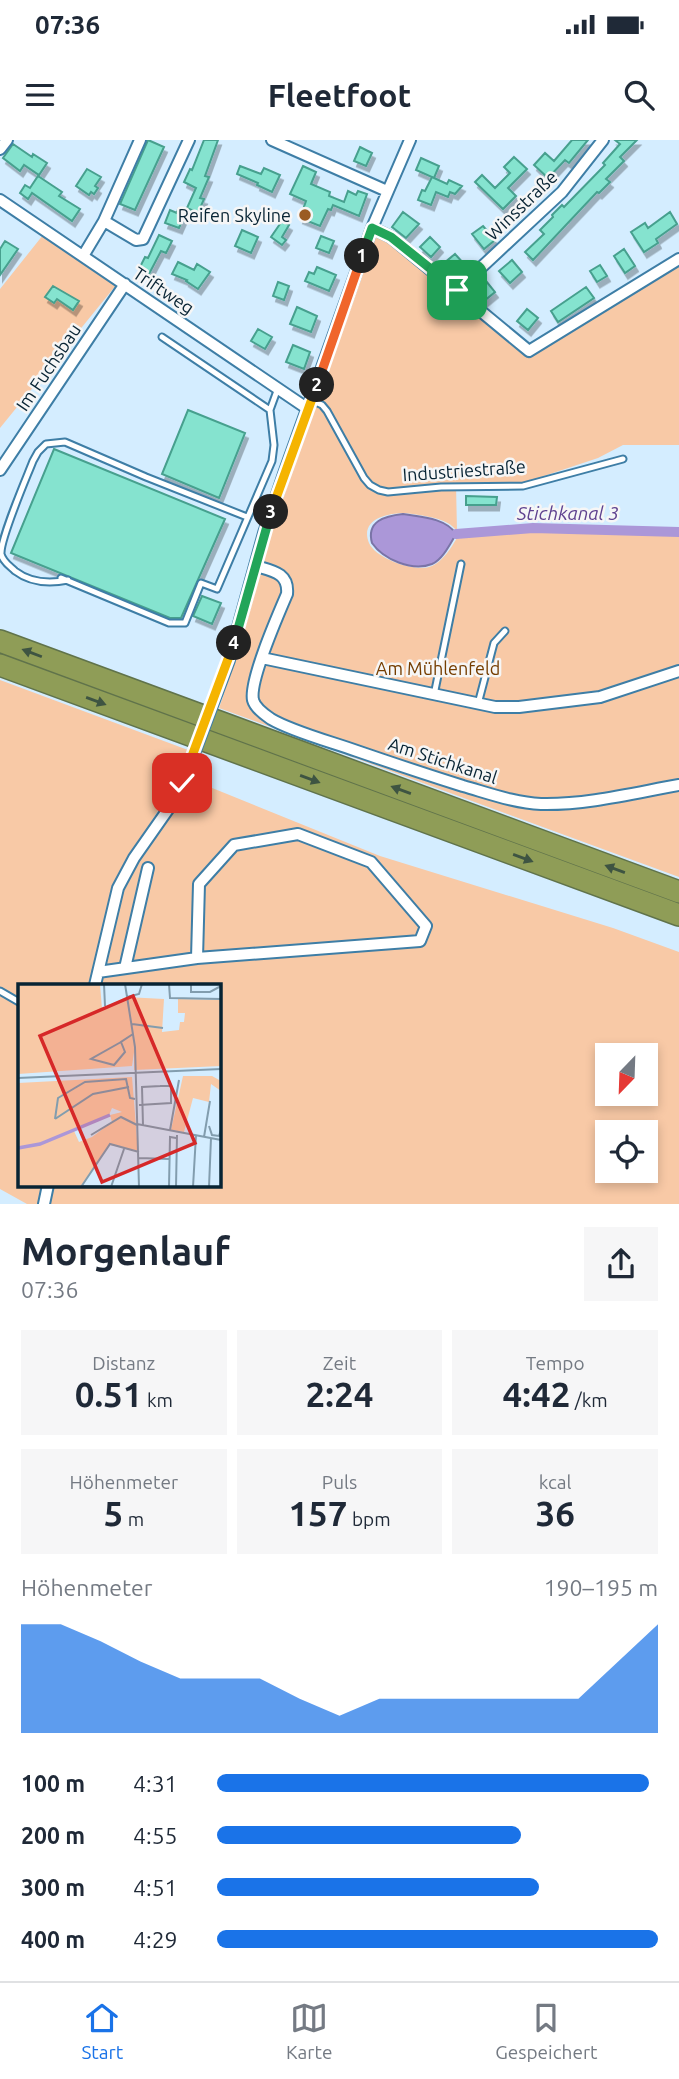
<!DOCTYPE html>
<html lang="de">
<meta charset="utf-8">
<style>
:root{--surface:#fff;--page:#f6f6f7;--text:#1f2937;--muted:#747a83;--line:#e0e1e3;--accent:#1a73e8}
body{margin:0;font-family:Ubuntu,sans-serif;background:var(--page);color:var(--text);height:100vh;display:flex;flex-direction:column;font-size:26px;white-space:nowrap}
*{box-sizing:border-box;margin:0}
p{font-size:23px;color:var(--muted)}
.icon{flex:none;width:38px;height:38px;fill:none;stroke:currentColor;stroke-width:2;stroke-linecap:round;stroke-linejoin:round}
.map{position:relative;height:1064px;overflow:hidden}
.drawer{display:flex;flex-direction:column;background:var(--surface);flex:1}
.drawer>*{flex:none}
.needle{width:46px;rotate:203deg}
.buttons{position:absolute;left:595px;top:903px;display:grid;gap:14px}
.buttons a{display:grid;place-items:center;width:63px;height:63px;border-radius:0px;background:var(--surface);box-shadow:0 4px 10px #0003;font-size:35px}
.pin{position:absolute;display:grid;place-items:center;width:60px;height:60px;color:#fff;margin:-30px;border-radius:14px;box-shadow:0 4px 10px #0006}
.km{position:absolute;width:35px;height:35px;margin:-18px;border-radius:50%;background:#222;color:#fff;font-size:19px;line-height:35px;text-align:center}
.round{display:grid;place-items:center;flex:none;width:74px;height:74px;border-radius:0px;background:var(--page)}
.summary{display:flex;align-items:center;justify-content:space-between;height:119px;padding:0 21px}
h1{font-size:38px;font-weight:600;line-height:52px}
.figures{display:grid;grid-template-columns:repeat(3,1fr);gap:10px;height:119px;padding:7px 21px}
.figures div{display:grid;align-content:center;border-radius:0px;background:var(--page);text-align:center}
.figures b{font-size:35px;font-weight:600}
.figures small{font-size:19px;font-weight:400}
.figures p{font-size:19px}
.chart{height:196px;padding:14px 21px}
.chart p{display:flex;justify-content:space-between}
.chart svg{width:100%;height:126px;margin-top:7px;fill:var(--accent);opacity:.7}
ul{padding:0 21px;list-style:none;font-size:23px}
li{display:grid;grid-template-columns:112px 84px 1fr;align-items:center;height:52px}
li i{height:18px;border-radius:9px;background:var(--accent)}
.status{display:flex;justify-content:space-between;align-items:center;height:49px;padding:0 35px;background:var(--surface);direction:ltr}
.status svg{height:19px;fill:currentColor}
header{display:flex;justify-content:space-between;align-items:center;height:91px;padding:0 21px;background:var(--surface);font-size:32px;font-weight:600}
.tabs{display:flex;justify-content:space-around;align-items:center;height:98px;border-top:2px solid var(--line);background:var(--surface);font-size:19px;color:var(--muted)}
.tabs a{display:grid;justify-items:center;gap:4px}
.tabs .active{color:var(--accent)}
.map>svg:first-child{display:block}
.green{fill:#f8c9a6;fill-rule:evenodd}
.water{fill:#ab97d8;stroke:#7a74a7;stroke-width:2}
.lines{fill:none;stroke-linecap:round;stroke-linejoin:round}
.canal{stroke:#ab97d8;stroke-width:10}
.building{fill:#85e3cf;stroke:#46a08e;stroke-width:2;filter:url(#shadow)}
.lane-casing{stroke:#3e7ea6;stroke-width:9}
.street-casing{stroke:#3e7ea6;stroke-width:14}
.highway-casing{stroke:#60734b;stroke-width:24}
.lane{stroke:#fff;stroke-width:5}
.street{stroke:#fff;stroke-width:10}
.highway{stroke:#8f9d57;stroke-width:21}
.street-bridge-casing{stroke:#3e7ea6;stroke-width:14;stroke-linecap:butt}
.street-bridge{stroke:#fff;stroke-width:10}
.oneway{fill:#3e5442}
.split-1-casing{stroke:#fff;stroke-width:14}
.split-2-casing{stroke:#fff;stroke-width:14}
.split-3-casing{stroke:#fff;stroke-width:14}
.split-4-casing{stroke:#fff;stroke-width:14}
.split-5-casing{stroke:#fff;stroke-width:14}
.split-1{stroke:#22a559;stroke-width:9}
.split-2{stroke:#f0652b;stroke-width:9}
.split-3{stroke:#f5b400;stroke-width:9}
.split-4{stroke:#22a559;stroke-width:9}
.split-5{stroke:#f5b400;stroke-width:9}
.poi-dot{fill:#9a5b23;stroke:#f6f6f6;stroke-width:2.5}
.labels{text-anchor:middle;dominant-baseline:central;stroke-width:5;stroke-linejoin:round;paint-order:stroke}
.street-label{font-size:18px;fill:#082434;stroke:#f6f6f6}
.poi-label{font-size:18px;fill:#082434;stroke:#f6f6f6;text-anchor:end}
.park-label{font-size:18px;fill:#753d00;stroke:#f6f6f6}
.water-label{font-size:19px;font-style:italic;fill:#5f4290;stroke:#f6f6f6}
.inset-river{fill:none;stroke:#ab97d8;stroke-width:3.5}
.inset-road{fill:none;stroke:#829dae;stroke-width:2}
.view{fill:#d62828;fill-opacity:0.15;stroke:#d62828;stroke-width:3.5}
.inset-edge{fill:none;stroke:#082434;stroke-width:3.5}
</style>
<div class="status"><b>07:36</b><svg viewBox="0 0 49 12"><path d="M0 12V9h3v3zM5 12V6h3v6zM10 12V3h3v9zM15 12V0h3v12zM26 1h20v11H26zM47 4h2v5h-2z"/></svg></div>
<header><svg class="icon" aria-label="menu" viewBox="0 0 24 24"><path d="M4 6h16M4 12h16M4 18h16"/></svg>Fleetfoot<svg class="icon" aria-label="search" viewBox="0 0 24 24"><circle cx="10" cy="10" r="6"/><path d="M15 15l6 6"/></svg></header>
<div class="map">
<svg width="679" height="1064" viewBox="0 0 679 1064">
<defs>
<filter id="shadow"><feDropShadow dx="3" dy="5.5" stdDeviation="0" flood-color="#0004"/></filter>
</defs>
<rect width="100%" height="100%" fill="#d4edff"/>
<!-- green -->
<path class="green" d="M43,95L117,144L0,288V149Z
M375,95L389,102L533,211L679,123V305H623L598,318L523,343L513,342L456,344L457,391C447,378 429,377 413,374C396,371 358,376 369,403C376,419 416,433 432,426C443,421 451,408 457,398L461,397L532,391L679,395V737L219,568L224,554L220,552L267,392L310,278Z
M0,540L188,610L181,630L170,645L161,666L131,714L139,719L175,668L190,639L380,716L613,788L679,812V1064H27L0,1049ZM19,845H219V1045H19ZM607,915H646V954H607ZM607,992H646V1031H607Z"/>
<!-- water -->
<path class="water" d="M403,374C421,377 446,378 456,394C450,404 443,419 432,424C412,432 383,419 372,403C366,381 385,376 403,374Z"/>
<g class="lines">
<!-- canal -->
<path class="canal" d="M456,394L533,388L679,392"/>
</g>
<!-- building -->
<path class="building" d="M148,0L164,7L135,70L120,64Z
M204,0H218L205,36L209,37L200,58L204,59L198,73L187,68L196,48L184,42L190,29L192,30Z
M572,0H588L569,23L565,20L548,38L534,25L545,13L554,21Z
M615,0H637L620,17L624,21L606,39L610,42L599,53L597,52L533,120L525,112L544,94L540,90L553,77L552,75L562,65L564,67L605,25L603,23L620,4Z
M13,4L32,17L33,14L47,23L39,35L24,25L20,31L3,18Z
M360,7L372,13L366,26L354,21Z
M514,17L527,29L508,48L516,56L503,69L475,42L482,35L495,48L510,33L504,27Z
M421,18L439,26L434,38L416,30Z
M240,26L261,34L264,28L280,35L272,52L257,45L258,43L237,34Z
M303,26L316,32L311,44L330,52L329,56L344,62L348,51L356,55L358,51L367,54L359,76L333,65L331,70L328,69L320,86L300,78L306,61L290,54Z
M87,29L101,37L95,46L98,48L94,54L91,52L89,55L76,46Z
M38,36L62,52L59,56L80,69L72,81L32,53L28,59L20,53L25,45L30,48Z
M432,37L447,44L449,40L462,46L455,54L450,52L448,57L436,52L431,65L418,60L422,50L425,51Z
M178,69L186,72L179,88L165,83L170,70L177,73Z
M403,72L419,84L406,98L392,87Z
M670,72L677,84L656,99L658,103L644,112L631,92L645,83L648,88Z
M282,81L289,85L282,97L286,100L282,105L271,97Z
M483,86L495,100L484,109L472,94Z
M242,90L258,97L251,113L235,106Z
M159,95L172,101L166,113L161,111L149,134L139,129L145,117L148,118Z
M321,96L334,101L329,113L316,108Z
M430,97L440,107L431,117L420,107Z
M5,101L18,109L0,135V109Z
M624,109L635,126L625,133L614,116Z
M455,114L465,125L453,136L443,124Z
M512,120L522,132L510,143L499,131Z
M178,122L194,130L197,124L210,132L198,149L186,141L187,140L172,134Z
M600,125L607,136L597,142L590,131Z
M317,127L336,135L329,151L305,141L309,132L314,134Z
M486,141L495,152L484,161L475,151Z
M278,142L289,146L284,160L273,156Z
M53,146L79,161L73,170L57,159L54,163L45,157Z
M586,147L594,158L558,182L551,171Z
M297,167L317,176L311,192L290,184Z
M527,169L538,178L528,190L517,181Z
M258,189L272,197L265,209L251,201Z
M293,205L310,212L304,229L286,222Z
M188,270L245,293L219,358L162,334Z
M54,309L225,379L181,478H170L11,413Z
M466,356L497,357L496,365H466Z
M202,456L221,463L212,484L193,476Z"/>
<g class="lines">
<!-- lane casing -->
<g class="lane-casing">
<path id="lane" d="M162,197L270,270
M311,260L322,265L327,271L364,338L370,345L379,350L388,352L441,347L523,346L623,319
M61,438L169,483H185L201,443L217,449L272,321L274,305L270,270L278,248
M68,440C49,444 31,443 15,431C10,426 3,422 1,414C0,399 26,339 33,321L38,312L46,304L65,302L146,337L247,377
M434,555L461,424
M478,564L494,503L505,491
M0,851L19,862"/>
</g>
<!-- street casing -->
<g class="street-casing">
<path id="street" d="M272,0L387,51
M0,9L7,0
M0,60L308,269
M104,81L136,100L143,99L189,0
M372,88L391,97L529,211L679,119
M83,116L104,81L140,0
M457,150L562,52L603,0
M0,330L125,144
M256,426C273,431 289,433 287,454C278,475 249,541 253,560C255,568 265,575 271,579C293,592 332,602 357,611C392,623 428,635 463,646C488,653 515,663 541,664C587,665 634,653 679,645
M262,518L495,567H519L600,557L679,531
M217,552L229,520L264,393L285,331L372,88L410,0
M125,828L148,728
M98,832L197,818L199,744L234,705L298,694L371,722L426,786L420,801L197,818
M95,845L118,748L134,718L169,668L190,624
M44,1064L48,1045"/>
</g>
<!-- highway casing -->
<g class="highway-casing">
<path id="highway" d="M0,501L679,752
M0,525L679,775"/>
</g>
<!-- lane -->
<use href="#lane" class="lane"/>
<!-- street -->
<use href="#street" class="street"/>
<!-- highway -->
<use href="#highway" class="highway"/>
<!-- street-bridge casing -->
<g class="street-bridge-casing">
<path id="street-bridge" d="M190,624L217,552"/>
</g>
<!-- street-bridge -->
<use href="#street-bridge" class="street-bridge"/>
</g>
<!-- one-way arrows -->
<defs><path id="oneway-solid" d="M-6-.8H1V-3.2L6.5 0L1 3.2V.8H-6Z" transform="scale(1.75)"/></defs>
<g class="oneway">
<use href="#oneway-solid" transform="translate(32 513) rotate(-159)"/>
<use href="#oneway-solid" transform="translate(96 561) rotate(20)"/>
<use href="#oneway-solid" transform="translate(310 639) rotate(20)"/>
<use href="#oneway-solid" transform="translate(401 650) rotate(-160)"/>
<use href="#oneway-solid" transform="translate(523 718) rotate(20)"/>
<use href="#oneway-solid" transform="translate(615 729) rotate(-160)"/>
</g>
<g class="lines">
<!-- split-1 casing -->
<g class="split-1-casing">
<path id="split-1" d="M362,116L372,88L391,97L457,150"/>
</g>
<!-- split-2 casing -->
<g class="split-2-casing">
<path id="split-2" d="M317,245L362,116"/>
</g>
<!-- split-3 casing -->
<g class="split-3-casing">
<path id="split-3" d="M271,372L317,245"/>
</g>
<!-- split-4 casing -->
<g class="split-4-casing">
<path id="split-4" d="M234,503L271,372"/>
</g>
<!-- split-5 casing -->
<g class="split-5-casing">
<path id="split-5" d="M182,643L234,503"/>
</g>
<!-- split-1 -->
<use href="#split-1" class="split-1"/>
<!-- split-2 -->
<use href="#split-2" class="split-2"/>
<!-- split-3 -->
<use href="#split-3" class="split-3"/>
<!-- split-4 -->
<use href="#split-4" class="split-4"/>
<!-- split-5 -->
<use href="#split-5" class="split-5"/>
</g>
<!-- markers -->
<circle class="poi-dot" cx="305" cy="75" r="7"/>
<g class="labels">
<!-- street labels -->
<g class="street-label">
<text transform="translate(521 65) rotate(-44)">Winsstraße</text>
<text transform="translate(164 150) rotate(34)">Triftweg</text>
<text transform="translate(48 227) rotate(-56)">Im Fuchsbau</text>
<text transform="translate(464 330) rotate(-4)">Industriestraße</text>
<text transform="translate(443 620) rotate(18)">Am Stichkanal</text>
</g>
<!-- poi labels -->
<g class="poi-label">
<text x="291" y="75">Reifen Skyline</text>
</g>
<!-- park labels -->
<g class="park-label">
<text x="438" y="528">Am Mühlenfeld</text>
</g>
<!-- water labels -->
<g class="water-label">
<text x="568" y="373">Stichkanal 3</text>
</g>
</g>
<!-- overview -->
<g transform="translate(18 844)">
<rect width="203" height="203" fill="#d4edff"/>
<path d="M0,0H82L84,25L108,13L146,15L144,48L161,46L162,38H166L167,29H160V15L203,16V82L116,86V68L114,82L0,90ZM165,92H194L203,97V107L193,100L191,118L175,114L166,148L153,146ZM114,93L120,167L92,161L62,203H0V99ZM94,124L104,128L92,131L94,138L74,153L61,158L56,147L45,151L91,131Z" fill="#f8c9a6" fill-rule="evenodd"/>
<path class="inset-river" d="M0,164L22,160L92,131"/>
<path class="inset-road" d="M86,0L87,22M107,0L117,63L121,203M151,0L152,14L203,15M173,0V8H192L203,2M109,13L121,10L124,0M114,40L145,44M103,58L73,75L96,81L107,68L103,58L115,50M0,94L203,85M121,121L153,119V102H142M37,135L40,114L67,98L108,95L112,114L117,115M37,135L75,110L111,103M119,140L203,156M125,141L124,103L143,102M191,142L194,151L201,152L203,146M152,146L161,96M73,151L103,133L119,141M186,153L192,117M121,174L151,175M63,202L114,203M63,203L92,160L121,168M93,203L106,165M151,203L152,153L158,154M158,203L159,151M175,203L178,151M191,203L193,154"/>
<path class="view" d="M115,12L177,159L84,198L22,52Z"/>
<rect width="203" height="203" class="inset-edge"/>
</g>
</svg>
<div class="buttons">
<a><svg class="needle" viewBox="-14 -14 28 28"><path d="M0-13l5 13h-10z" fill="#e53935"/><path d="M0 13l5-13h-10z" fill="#747a83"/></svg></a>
<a><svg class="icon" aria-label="locate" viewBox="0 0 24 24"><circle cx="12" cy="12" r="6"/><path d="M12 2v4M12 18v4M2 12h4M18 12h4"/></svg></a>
</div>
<div class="pin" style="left:457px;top:150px;background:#1e9e55"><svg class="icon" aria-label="arrive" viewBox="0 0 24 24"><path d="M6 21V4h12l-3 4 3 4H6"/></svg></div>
<div class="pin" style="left:182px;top:643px;background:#d93025"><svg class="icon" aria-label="check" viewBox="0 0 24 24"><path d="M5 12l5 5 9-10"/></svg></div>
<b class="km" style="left:362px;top:116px">1</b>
<b class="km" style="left:317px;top:245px">2</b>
<b class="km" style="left:271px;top:372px">3</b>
<b class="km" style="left:234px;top:503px">4</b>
</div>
<section class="drawer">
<div class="summary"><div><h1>Morgenlauf</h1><p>07:36</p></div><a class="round"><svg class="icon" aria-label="share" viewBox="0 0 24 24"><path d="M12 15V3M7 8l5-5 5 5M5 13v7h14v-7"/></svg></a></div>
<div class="figures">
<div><p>Distanz</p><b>0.51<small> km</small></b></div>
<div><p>Zeit</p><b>2:24</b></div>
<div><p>Tempo</p><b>4:42<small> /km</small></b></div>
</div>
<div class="figures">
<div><p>Höhenmeter</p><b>5<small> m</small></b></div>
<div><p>Puls</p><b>157<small> bpm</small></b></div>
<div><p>kcal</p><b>36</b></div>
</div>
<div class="chart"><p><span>Höhenmeter</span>190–195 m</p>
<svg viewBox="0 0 160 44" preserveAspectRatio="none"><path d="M0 44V6L10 6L20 12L30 19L40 25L50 25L60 25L70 32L80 38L90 32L100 32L110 32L120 32L130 32L140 32L150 19L160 6V44z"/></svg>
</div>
<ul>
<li><b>100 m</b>4:31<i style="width:98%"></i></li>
<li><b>200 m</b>4:55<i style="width:69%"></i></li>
<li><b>300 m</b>4:51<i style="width:73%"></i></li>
<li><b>400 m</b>4:29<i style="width:100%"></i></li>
</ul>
</section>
<nav class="tabs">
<a class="active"><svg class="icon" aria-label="home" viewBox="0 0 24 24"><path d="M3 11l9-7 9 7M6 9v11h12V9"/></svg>Start</a>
<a><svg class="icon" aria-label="map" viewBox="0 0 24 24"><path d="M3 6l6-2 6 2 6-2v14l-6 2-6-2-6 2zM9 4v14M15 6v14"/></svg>Karte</a>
<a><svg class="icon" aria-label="saved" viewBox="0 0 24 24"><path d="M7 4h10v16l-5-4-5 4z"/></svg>Gespeichert</a>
</nav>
